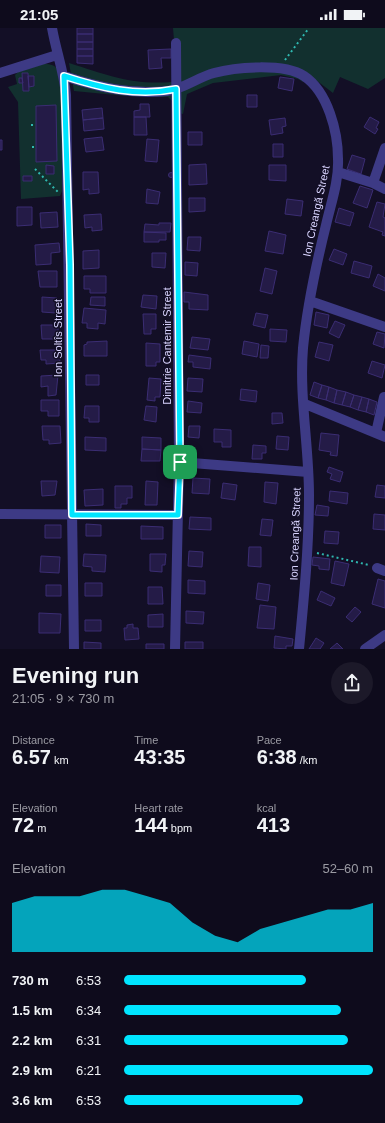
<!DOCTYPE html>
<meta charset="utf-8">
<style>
:root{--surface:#0e0b1c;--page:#1c1929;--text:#f1f3f6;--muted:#9b9ba3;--accent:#00e5ff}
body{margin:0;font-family:Helvetica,sans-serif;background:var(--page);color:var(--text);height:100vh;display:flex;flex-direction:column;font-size:15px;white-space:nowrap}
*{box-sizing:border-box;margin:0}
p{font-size:13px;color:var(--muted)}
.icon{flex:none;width:22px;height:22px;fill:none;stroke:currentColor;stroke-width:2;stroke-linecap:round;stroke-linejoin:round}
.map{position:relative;height:621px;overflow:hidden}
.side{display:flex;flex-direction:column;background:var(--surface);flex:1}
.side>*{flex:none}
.pin{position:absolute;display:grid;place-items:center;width:34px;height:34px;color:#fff;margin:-17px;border-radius:8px;box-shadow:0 2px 6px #0006}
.round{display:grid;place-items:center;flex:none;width:42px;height:42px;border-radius:21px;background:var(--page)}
.summary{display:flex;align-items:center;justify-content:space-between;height:68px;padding:0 12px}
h1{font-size:22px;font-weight:600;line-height:30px}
.figures{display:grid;grid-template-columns:repeat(3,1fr);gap:6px;height:68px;padding:4px 12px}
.figures div{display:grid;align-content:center}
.figures b{font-size:20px;font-weight:600}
.figures small{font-size:11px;font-weight:400}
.figures p{font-size:11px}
.chart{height:112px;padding:8px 12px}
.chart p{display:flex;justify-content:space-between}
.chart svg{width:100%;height:72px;margin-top:4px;fill:var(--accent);opacity:.7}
ul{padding:0 12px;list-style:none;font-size:13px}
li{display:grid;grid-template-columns:64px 48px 1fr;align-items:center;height:30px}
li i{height:10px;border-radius:5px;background:var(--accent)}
.status{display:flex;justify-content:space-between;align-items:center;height:28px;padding:0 20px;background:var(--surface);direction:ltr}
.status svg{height:11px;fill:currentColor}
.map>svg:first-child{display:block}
.green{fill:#12302f}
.building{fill:#241b47;stroke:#3b2d73}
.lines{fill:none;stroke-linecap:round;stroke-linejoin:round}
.path{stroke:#2fb8b0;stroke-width:2;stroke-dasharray:2 3;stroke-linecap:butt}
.minor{stroke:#3d3a85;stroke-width:10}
.route-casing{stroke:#fff;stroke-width:8}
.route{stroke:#00e5ff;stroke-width:5}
.labels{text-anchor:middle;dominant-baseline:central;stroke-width:3;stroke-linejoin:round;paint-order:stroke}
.street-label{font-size:11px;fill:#d9d4ff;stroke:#130f26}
</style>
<div class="status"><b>21:05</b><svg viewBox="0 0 49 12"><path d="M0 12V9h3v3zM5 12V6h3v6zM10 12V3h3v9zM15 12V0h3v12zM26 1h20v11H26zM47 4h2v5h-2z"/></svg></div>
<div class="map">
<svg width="385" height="621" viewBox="0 0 385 621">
<rect width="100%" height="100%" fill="#130f26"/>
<!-- green -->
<path class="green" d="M173,0H385V50L368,61L340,49L333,65L304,43L303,54L298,51L281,47L213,55L187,66L183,86L180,85Z
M69,35C107,47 131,57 172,54V73L168,69L126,68L74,63Z
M43,36C48,36 54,36 57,41C66,56 62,141 62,163L60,168L21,171L18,74L8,59L17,56L15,47L18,44Z"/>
<!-- building -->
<path class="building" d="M77,0H93V6H77Z
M77,6H93V14H77Z
M77,14H93V21H77Z
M77,21H93V28H77Z
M171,21V30H161L162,40L149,41L148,22Z
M77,28H93V36L77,35Z
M22,45H28L29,63H23Z
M28,48H34V58L29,59Z
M280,49L294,51L292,63L278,60Z
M19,50H22L23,55H19Z
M247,67H257V79H247Z
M140,76H149L150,89H134V83L140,82Z
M56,77L57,133L36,134V78Z
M102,80L103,90L83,92L82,82Z
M134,89H146L147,107H134Z
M370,89L379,94L376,100L378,101L375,106L364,99Z
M103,90L104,101L84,103L83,92Z
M285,90L286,98L282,99L283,105L271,107L269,92Z
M188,104H202V117H188Z
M102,109L104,122L86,124L84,111Z
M147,111L159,112L157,134L145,133Z
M0,112H2V122H0Z
M273,116H283V129H273Z
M352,127L365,131L361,146L347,141Z
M206,136L207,156L189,157V137Z
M46,137L54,138V146H46Z
M269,137H286V153L269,152Z
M83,144H98L99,165L89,166V161L83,162Z
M168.5 147a2.5 2.5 0 1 1 5 0a2.5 2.5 0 1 1-5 0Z
M23,148H32V153H23Z
M360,158L373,162L367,180L353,175Z
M147,161L160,164L158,176L146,175Z
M189,170H205V183L189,184Z
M287,171L303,173L301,188L285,186Z
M377,174L385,176L383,189L385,190V208L382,207L383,204L369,199Z
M17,179H32V197L17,198Z
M339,180L354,185L350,198L335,194Z
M57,184L58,199L41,200L40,185Z
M101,186L102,202L92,203V199L85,200L84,187Z
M159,195H171L170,204H144L145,196L159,197Z
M269,203L286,207L283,226L265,223Z
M144,204L166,205V212H159V214H144Z
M188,209H201L200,223L187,222Z
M59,215L60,224L51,225V236L36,237L35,217Z
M334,221L347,226L343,237L329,232Z
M99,222V240L83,241V223Z
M152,225H166L165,240L152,239Z
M354,233L372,238L369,250L351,245Z
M185,234L198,235L197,248L185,247Z
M265,240L277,243L272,266L260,263Z
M38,243H57V259H40Z
M378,246L385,250V263L373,258Z
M84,248H106V265H90V261H84Z
M184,264L208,267V282L189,281V274H184Z
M143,267L157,268L156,281L141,279Z
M42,269L57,270L56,285L42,284Z
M91,269H105V278L90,277Z
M84,280L106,282L105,296L98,295V301L87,300V295H82Z
M316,284L329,287L327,300L314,297Z
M256,285L268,287L265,300L253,297Z
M143,286H156V301H151V306H144Z
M335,293L345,297L339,310L329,305Z
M41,297H58V311H42Z
M270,301L287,302L286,314L270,313Z
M377,304L385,306L384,320L373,316Z
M192,309L210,311L208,322L190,320Z
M107,313V328H84V317L87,316V314Z
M244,313L259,316L257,329L242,326Z
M319,314L333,317L329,333L315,329Z
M146,315L160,316V334H156V338H146Z
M261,317L269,318L268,330H260Z
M40,322H59L60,335L46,336V332H41Z
M189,327L211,330L210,341L193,339V334H188Z
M372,333L385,337L382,350L368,345Z
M58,347L56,367L48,368V358L41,359V348Z
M86,347H99V357H86Z
M149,350L161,351L160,369H155V373L147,372Z
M188,350L203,351L202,364L187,363Z
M314,354L322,357L318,370L310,367Z
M322,357L329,359L326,372L318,370Z
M329,359L337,362L334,375L326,372Z
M241,361L257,363L256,374L240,372Z
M337,362L346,364L342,377L334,375Z
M346,364L354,367L350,379L342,377Z
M354,367L362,369L358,382L350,379Z
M362,369L369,371L366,384L358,382Z
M369,371L377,374L374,387L366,384Z
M41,372H59V388H48V383H41Z
M188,373L202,375L201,385L187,384Z
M85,378H99V394H89V390H84Z
M146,378L157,379L156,394L144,392Z
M272,385H282L283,395L272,396Z
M42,398H60L61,415L49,416V412H43Z
M189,398H200L199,410L188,409Z
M214,401L231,402V419H222V414H214Z
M321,405L339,407L337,428L330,427L331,424L319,422Z
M277,408L289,409L288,422L276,421Z
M85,409L106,410V423L85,422Z
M142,409L161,410V422L142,421Z
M253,417L266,418V425H262V431H252Z
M142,421L161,422L160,433H141Z
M329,439L343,444L340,454L330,451L332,446L327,444Z
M193,450L210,451L209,466L192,465Z
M41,453H57L55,467L42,468Z
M146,453L158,454L157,477H145Z
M265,454L278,455L276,476L264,474Z
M223,455L237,457L235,472L221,470Z
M377,457L385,458V470L375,469Z
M115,458H132V470H127V476H121V480H115Z
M103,461V477L85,478L84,462Z
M330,463L348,465L347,476L329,473Z
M317,477L329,479L328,488L315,487Z
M374,486L385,487V502L373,501Z
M190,489L211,490V502L189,501Z
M262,491L273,492L271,508L260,507Z
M86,496L101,497V508H86Z
M45,497H61V510H45Z
M141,498L163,499V511H141Z
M325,503L339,504L338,516L324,515Z
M249,519H261V539L248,538Z
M189,523L203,524L202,539L188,538Z
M84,526L106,527L105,544L92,543V539L83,538Z
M150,526H166L165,537H162V544L150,543Z
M41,528L60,529L59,545L40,544Z
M313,529L330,531L329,542L319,541V538L312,537Z
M335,533L349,536L344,558L331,555Z
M378,551L385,553V580L372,576Z
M188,552L205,553V566L188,565Z
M85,555H102V568H85Z
M258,555L270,557L268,573L256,571Z
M46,557H61V568H46Z
M148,559H162L163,576H148Z
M321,563L335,570L331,578L317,572Z
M260,577L276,579L274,601L257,600Z
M355,579L361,584L352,594L346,589Z
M186,583L204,584L203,596L186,595Z
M39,585L61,586L60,605H39Z
M163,586V599H148V587Z
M85,592H101V603H85Z
M133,596V600H138L139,611L125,612L124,600H127V597Z
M275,608L293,611L292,618H286V621L274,620Z
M316,610L324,615L320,621H309Z
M84,614L101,615V621H84Z
M185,614H203V621H185Z
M337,615L343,621H330Z
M146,616H164V621H146Z"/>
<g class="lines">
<!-- path -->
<path class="path" d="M285,32L309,0
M31,97H36
M32,119H36
M35,141L58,164
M317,525L369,537"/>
<!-- minor -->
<path class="minor" d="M52,0C56,23 64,44 66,67L74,621
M0,45L57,27
M64,48C98,59 131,67 167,63C184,61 198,49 214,45C236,39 284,35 304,48C328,64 338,104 338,131C339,153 331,175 326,197C316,237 307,279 303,320C299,369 309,418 309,467C309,518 304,570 299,621
M338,144L373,155L385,161
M373,155L385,120
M310,273L385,299
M305,376L385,409
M376,405L384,369
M179,434L308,444
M0,486L177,487
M377,540L385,543
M175,621L179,434L176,15
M365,621L385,607"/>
</g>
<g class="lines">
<!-- route casing -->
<g class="route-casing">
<path id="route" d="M64,48C101,60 137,69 176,61L180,434L178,487H72L70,237Z"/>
</g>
<!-- route -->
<use href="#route" class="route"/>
</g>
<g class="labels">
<!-- street labels -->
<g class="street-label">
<text transform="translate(316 183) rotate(-78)">Ion Creangă Street</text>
<text transform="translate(58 310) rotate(-90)">Ion Soltîs Street</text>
<text transform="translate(167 318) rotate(-90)">Dimitrie Cantemir Street</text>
<text transform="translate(295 506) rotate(-88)">Ion Creangă Street</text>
</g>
</g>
</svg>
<div class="pin" style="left:180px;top:434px;background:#1e9e55"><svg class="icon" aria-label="arrive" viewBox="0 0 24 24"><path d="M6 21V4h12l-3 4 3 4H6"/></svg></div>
</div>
<section class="side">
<div class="summary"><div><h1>Evening run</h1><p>21:05 · 9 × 730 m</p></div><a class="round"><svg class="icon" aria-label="share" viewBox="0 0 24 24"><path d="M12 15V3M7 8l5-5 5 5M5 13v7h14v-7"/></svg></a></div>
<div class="figures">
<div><p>Distance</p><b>6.57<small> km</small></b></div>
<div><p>Time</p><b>43:35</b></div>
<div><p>Pace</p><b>6:38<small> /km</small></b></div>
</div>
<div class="figures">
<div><p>Elevation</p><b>72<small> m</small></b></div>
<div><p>Heart rate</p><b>144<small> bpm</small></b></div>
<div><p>kcal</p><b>413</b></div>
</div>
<div class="chart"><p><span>Elevation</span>52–60 m</p>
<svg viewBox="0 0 160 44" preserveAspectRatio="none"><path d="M0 44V14L10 10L20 10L30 10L40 6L50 6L60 10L70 14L80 26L90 34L100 38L110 30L120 26L130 22L140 18L150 18L160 14V44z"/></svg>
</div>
<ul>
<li><b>730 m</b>6:53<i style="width:73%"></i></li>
<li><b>1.5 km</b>6:34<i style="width:87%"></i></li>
<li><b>2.2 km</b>6:31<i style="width:90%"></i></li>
<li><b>2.9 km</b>6:21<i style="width:100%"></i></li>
<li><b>3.6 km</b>6:53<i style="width:72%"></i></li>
</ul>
</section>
